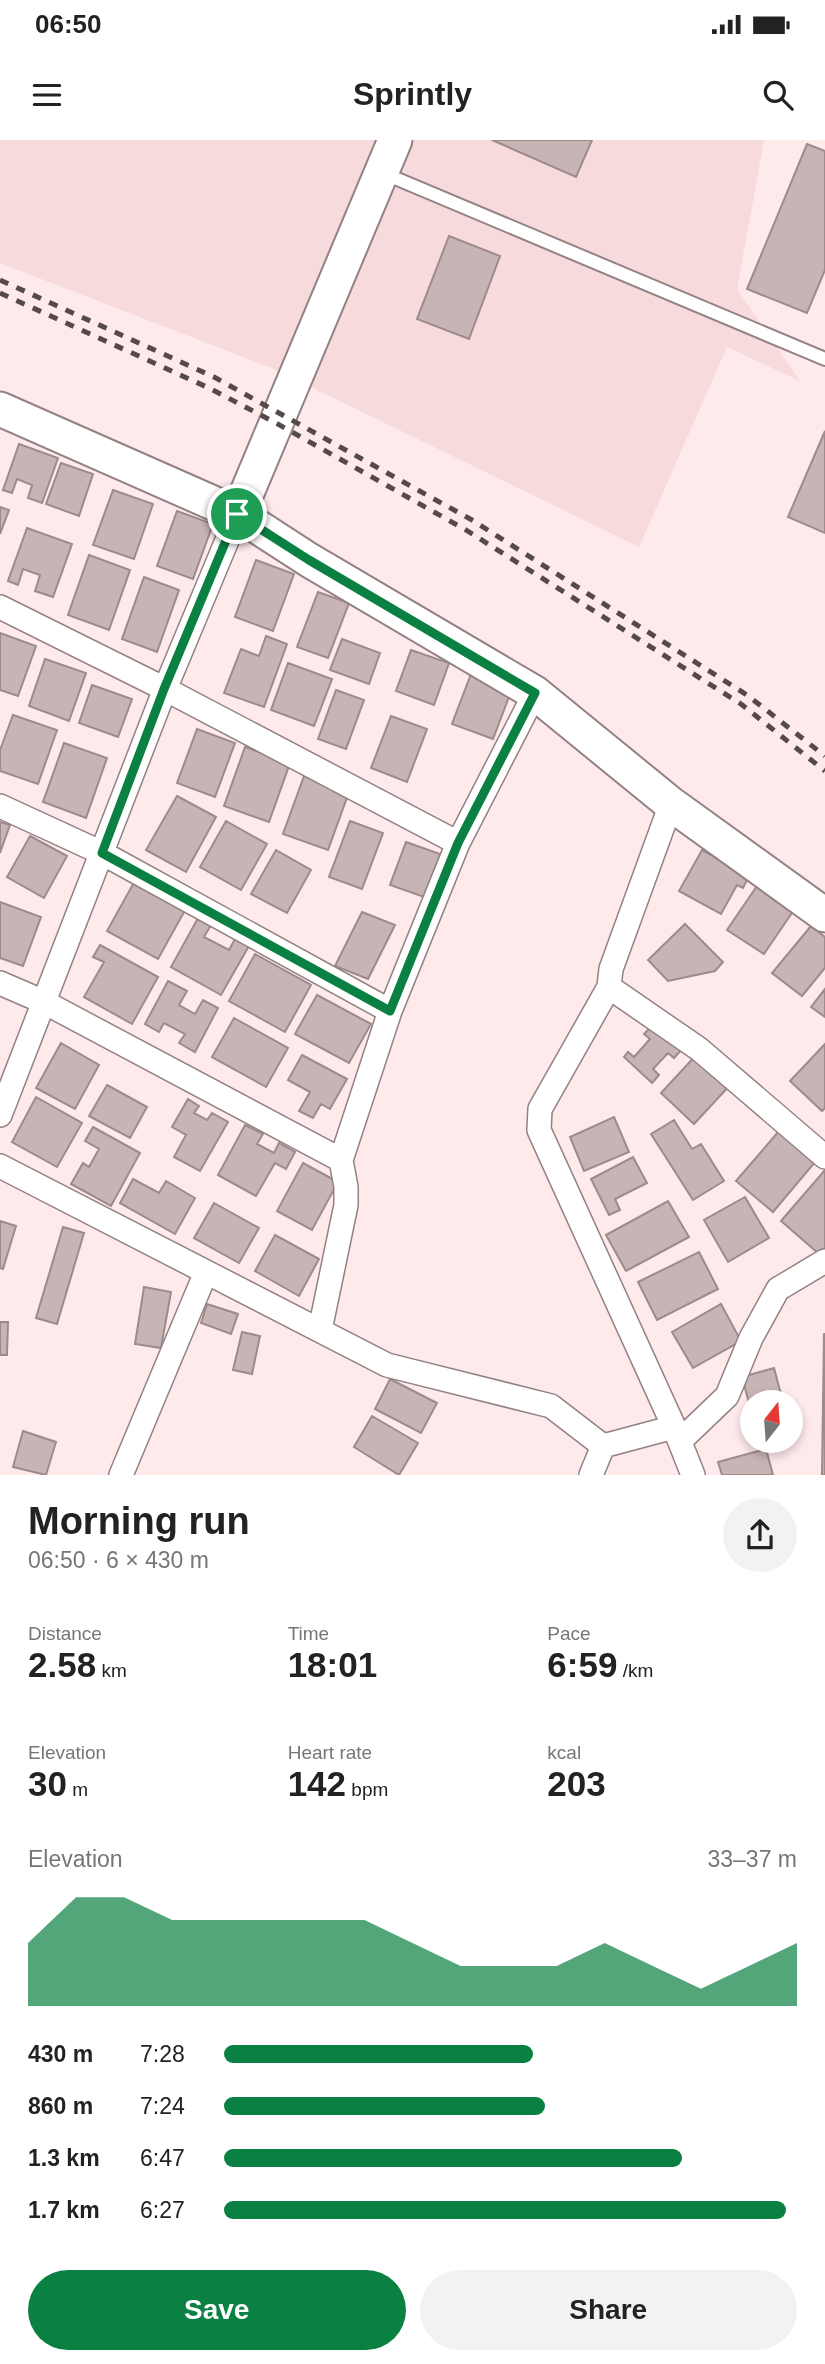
<!DOCTYPE html>
<meta charset="utf-8">
<style>
:root{--surface:#fff;--page:#f2f2f2;--text:#222;--muted:#767676;--accent:#0b8043}
body{margin:0;font-family:Arial,sans-serif;background:var(--page);color:var(--text);height:100vh;display:flex;flex-direction:column;font-size:26px;white-space:nowrap}
*{box-sizing:border-box;margin:0}
p{font-size:23px;color:var(--muted)}
.icon{flex:none;width:38px;height:38px;fill:none;stroke:currentColor;stroke-width:2;stroke-linecap:round;stroke-linejoin:round}
.map{position:relative;height:1335px;overflow:hidden}
.side{display:flex;flex-direction:column;background:var(--surface);flex:1}
.side>*{flex:none}
.needle{width:46px;rotate:17deg}
.tools{position:absolute;left:740px;top:1250px;display:grid;gap:14px}
.tools a{display:grid;place-items:center;width:63px;height:63px;border-radius:50%;background:var(--surface);box-shadow:0 4px 10px #0003;font-size:35px}
.pin{position:absolute;display:grid;place-items:center;width:60px;height:60px;color:#fff;margin:-30px;border:4px solid #fff;border-radius:50%;box-shadow:0 2px 7px #0007}
.round{display:grid;place-items:center;flex:none;width:74px;height:74px;border-radius:37px;background:var(--page)}
.overview{display:flex;align-items:center;justify-content:space-between;height:119px;padding:0 28px}
h1{font-size:38px;font-weight:700;line-height:52px}
.figures{display:grid;grid-template-columns:repeat(3,1fr);gap:10px;height:119px;padding:7px 28px}
.figures div{display:grid;align-content:center}
.figures b{font-size:35px;font-weight:700}
.figures small{font-size:19px;font-weight:400}
.figures p{font-size:19px}
.chart{height:196px;padding:14px 28px}
.chart p{display:flex;justify-content:space-between}
.chart svg{width:100%;height:126px;margin-top:7px;fill:var(--accent);opacity:.7}
.button{display:flex;gap:14px;margin-top:auto;padding:14px 28px}
.button a{flex:1;height:80px;border-radius:42px;background:var(--accent);color:#fff;font-size:28px;font-weight:700;line-height:80px;text-align:center}
.button a+a{background:var(--page);color:var(--text)}
ul{padding:0 28px;list-style:none;font-size:23px}
li{display:grid;grid-template-columns:112px 84px 1fr;align-items:center;height:52px}
li i{height:18px;border-radius:9px;background:var(--accent)}
.status{display:flex;justify-content:space-between;align-items:center;height:49px;padding:0 35px;background:var(--surface);direction:ltr}
.status svg{height:19px;fill:currentColor}
header{display:flex;justify-content:space-between;align-items:center;height:91px;padding:0 28px;background:var(--surface);font-size:32px;font-weight:700}
.map>svg:first-child{display:block}
.built{fill:#f7dadc}
.building{fill:#c7b4b5;stroke:#9d8b8c;stroke-width:2}
.lines{fill:none;stroke-linecap:round;stroke-linejoin:round}
.lane-casing{stroke:#938183;stroke-width:16}
.street-casing{stroke:#938183;stroke-width:26}
.secondary-casing{stroke:#938183;stroke-width:37}
.lane{stroke:#fff;stroke-width:12}
.street{stroke:#fff;stroke-width:23}
.secondary{stroke:#fff;stroke-width:33}
.rail{stroke:#544a4b;stroke-width:5;stroke-dasharray:9 9;stroke-linecap:butt}
.route-casing{stroke:#fff;stroke-width:14}
.route{stroke:#0b8043;stroke-width:9}
</style>
<div class="status"><b>06:50</b><svg viewBox="0 0 49 12"><path d="M0 12V9h3v3zM5 12V6h3v6zM10 12V3h3v9zM15 12V0h3v12zM26 1h20v11H26zM47 4h2v5h-2z"/></svg></div>
<header><svg class="icon" aria-label="menu" viewBox="0 0 24 24"><path d="M4 6h16M4 12h16M4 18h16"/></svg>Sprintly<svg class="icon" aria-label="search" viewBox="0 0 24 24"><circle cx="10" cy="10" r="6"/><path d="M15 15l6 6"/></svg></header>
<div class="map">
<svg width="825" height="1335" viewBox="0 0 825 1335">
<rect width="100%" height="100%" fill="#fee9eb"/>
<!-- built -->
<path class="built" d="M0,0H764L737,149L800,241L727,207L639,407L274,229L0,123Z"/>
<!-- building -->
<path class="building" d="M492,0H592L576,37Z
M807,4L825,11V130L807,173L747,149Z
M449,96L500,116L469,199L417,179Z
M825,291V393L788,377Z
M19,304L58,318L42,363L28,358L32,345L17,339L12,353L3,350Z
M61,323L93,334L79,376L46,364Z
M113,350L153,364L134,419L93,405Z
M0,367L9,370L0,394Z
M177,371L213,384L193,439L157,426Z
M27,388L72,404L53,457L35,451L40,435L23,429L18,445L8,441Z
M89,415L130,430L109,490L68,475Z
M256,420L294,434L273,491L235,477Z
M144,437L179,450L157,512L122,499Z
M318,452L349,463L328,518L297,507Z
M0,493L36,506L18,556L0,550Z
M266,496L287,504L264,567L224,553L241,509L259,516Z
M342,499L380,513L369,544L330,530Z
M411,510L449,523L434,565L396,551Z
M45,519L86,533L69,581L29,566Z
M288,523L332,539L314,586L271,570Z
M471,534L512,549L493,599L452,584Z
M92,545L132,559L118,597L79,583Z
M336,550L364,560L346,609L318,599Z
M13,575L57,590L38,644L0,631V610Z
M391,576L427,589L407,642L371,628Z
M197,589L235,603L215,657L177,643Z
M64,603L107,618L86,678L43,662Z
M245,607L290,623L269,682L224,666Z
M304,636L349,652L328,710L283,694Z
M177,656L216,677L186,732L146,710Z
M226,681L267,704L241,750L200,727Z
M350,681L383,693L362,749L329,737Z
M0,682L10,685L0,713Z
M30,696L67,716L44,758L7,737Z
M406,702L443,715L427,758L390,745Z
M276,710L311,730L287,773L251,754Z
M702,710L749,736L743,748L737,745L721,774L679,751Z
M137,737L188,765L158,819L107,791Z
M761,740L798,764L764,814L727,790Z
M0,762L41,777L23,826L0,818Z
M362,772L395,785L368,839L335,826Z
M198,778L211,785L204,797L229,810L235,799L249,806L221,855L171,827Z
M685,784L723,822L715,831L668,841L648,820Z
M811,786L825,797V828L802,856L772,833Z
M100,805L158,837L132,884L84,857L104,822L93,817Z
M255,814L311,845L285,892L229,861Z
M168,841L187,851L179,865L195,874L203,860L218,868L195,912L179,903L185,894L164,883L159,892L145,884Z
M825,849V877L811,867Z
M317,855L371,884L349,923L295,894Z
M234,878L288,908L266,947L212,917Z
M653,885L681,910L674,918L668,913L653,929L659,935L652,943L624,917L628,912L634,917L650,899L644,894Z
M61,903L99,925L75,969L36,948Z
M825,904V968L822,971L790,941Z
M699,912L732,943L694,984L661,953Z
M302,915L347,939L330,969L321,964L313,978L299,971L310,952L288,940Z
M107,945L147,967L130,998L89,976Z
M36,957L82,983L57,1027L12,1002Z
M188,959L199,966L194,973L207,980L212,973L228,982L200,1031L174,1017L186,995L172,987Z
M614,977L629,1012L584,1031L570,997Z
M674,980L692,1009L701,1004L724,1041L693,1060L651,994Z
M245,985L263,994L257,1004L274,1013L279,1003L295,1012L286,1029L275,1023L256,1056L218,1035Z
M93,987L140,1013L111,1066L71,1044L83,1023L89,1027L99,1009L85,1001Z
M779,991L816,1021L773,1072L736,1041Z
M633,1017L647,1043L615,1059L620,1070L609,1075L591,1039Z
M303,1023L338,1042L312,1090L277,1071Z
M825,1030V1110L820,1115L781,1081Z
M133,1039L159,1053L166,1041L195,1058L175,1094L120,1063Z
M745,1057L769,1098L728,1122L704,1080Z
M668,1061L689,1097L626,1131L606,1095Z
M214,1063L259,1088L239,1123L194,1098Z
M0,1081L16,1086L3,1129L0,1128Z
M63,1087L84,1093L57,1184L36,1178Z
M275,1095L319,1119L299,1156L255,1131Z
M699,1112L718,1149L657,1180L638,1142Z
M144,1147L171,1152L161,1208L135,1204Z
M207,1164L238,1174L231,1194L201,1183Z
M721,1164L741,1201L693,1228L672,1192Z
M0,1182H8L7,1215H0Z
M242,1192L260,1196L252,1234L233,1230Z
M824,1193L825,1335H822Z
M774,1228L783,1262H752V1274L742,1237Z
M390,1239L437,1263L421,1293L375,1269Z
M372,1276L418,1303L399,1335L354,1307Z
M23,1291L56,1302L46,1335L13,1327Z
M766,1309L773,1335H722L718,1322Z"/>
<g class="lines">
<!-- lane casing -->
<g class="lane-casing">
<path id="lane" d="M383,33L825,219"/>
</g>
<!-- street casing -->
<g class="street-casing">
<path id="street" d="M0,467L165,549L458,703
M671,664L611,829L609,847L540,969L539,990L674,1287
M0,666L102,713L390,871
M0,843L44,862L341,1020
M609,847L699,909L825,1017
M0,975L165,549L238,374
M0,1026L387,1225L551,1266L603,1306L674,1287L693,1335
M320,1190L346,1065V1047L341,1020L390,871L458,703L535,553
M680,1301L727,1256L751,1198L778,1149L825,1121
M121,1335L206,1132
M591,1335L603,1306"/>
</g>
<!-- secondary casing -->
<g class="secondary-casing">
<path id="secondary" d="M0,269L238,374L309,420L535,553L671,664L825,775
M238,374L395,0"/>
</g>
<!-- lane -->
<use href="#lane" class="lane"/>
<!-- street -->
<use href="#street" class="street"/>
<!-- secondary -->
<use href="#secondary" class="secondary"/>
<!-- rail -->
<path class="rail" d="M0,140L214,237L472,380L747,555L825,616
M0,153L209,248L276,283L466,390L741,564L825,631"/>
</g>
<g class="lines">
<!-- route casing -->
<g class="route-casing">
<path id="route" d="M237,374L309,420L535,553L458,703L390,871L102,713L164,549Z"/>
</g>
<!-- route -->
<use href="#route" class="route"/>
</g>
</svg>
<div class="tools">
<a><svg class="needle" viewBox="-14 -14 28 28"><path d="M0-13l5 13h-10z" fill="#e53935"/><path d="M0 13l5-13h-10z" fill="#767676"/></svg></a>
</div>
<div class="pin" style="left:237px;top:374px;background:#1e9e55"><svg class="icon" aria-label="arrive" viewBox="0 0 24 24"><path d="M6 21V4h12l-3 4 3 4H6"/></svg></div>
</div>
<section class="side">
<div class="overview"><div><h1>Morning run</h1><p>06:50 · 6 × 430 m</p></div><a class="round"><svg class="icon" aria-label="share" viewBox="0 0 24 24"><path d="M12 15V3M7 8l5-5 5 5M5 13v7h14v-7"/></svg></a></div>
<div class="figures">
<div><p>Distance</p><b>2.58<small> km</small></b></div>
<div><p>Time</p><b>18:01</b></div>
<div><p>Pace</p><b>6:59<small> /km</small></b></div>
</div>
<div class="figures">
<div><p>Elevation</p><b>30<small> m</small></b></div>
<div><p>Heart rate</p><b>142<small> bpm</small></b></div>
<div><p>kcal</p><b>203</b></div>
</div>
<div class="chart"><p><span>Elevation</span>33–37 m</p>
<svg viewBox="0 0 160 44" preserveAspectRatio="none"><path d="M0 44V22L10 6L20 6L30 14L40 14L50 14L60 14L70 14L80 22L90 30L100 30L110 30L120 22L130 30L140 38L150 30L160 22V44z"/></svg>
</div>
<ul>
<li><b>430 m</b>7:28<i style="width:54%"></i></li>
<li><b>860 m</b>7:24<i style="width:56%"></i></li>
<li><b>1.3 km</b>6:47<i style="width:80%"></i></li>
<li><b>1.7 km</b>6:27<i style="width:98%"></i></li>
</ul>
<div class="button"><a>Save</a><a>Share</a></div>
</section>
